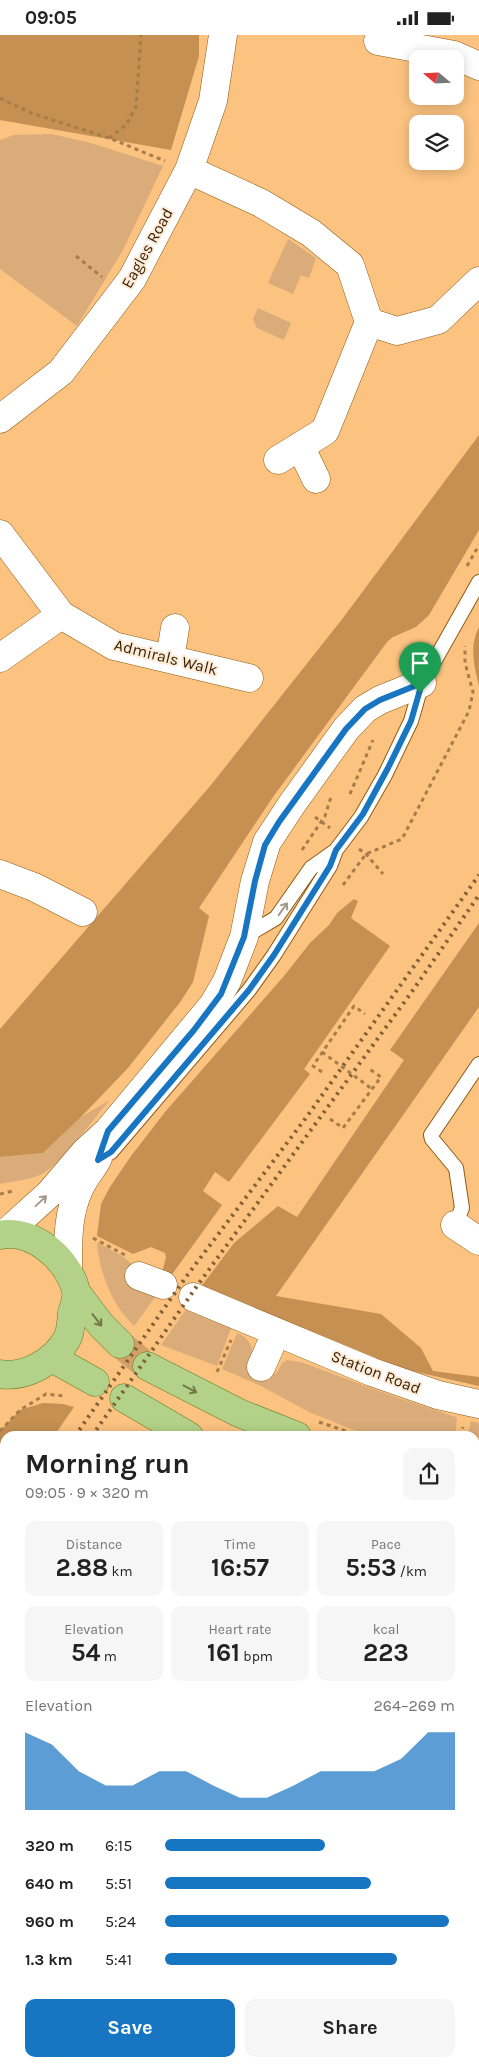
<!DOCTYPE html>
<meta charset="utf-8">
<style>
:root{--surface:#fff;--page:#f6f6f6;--text:#222;--muted:#767676;--accent:#1775c2}
body{margin:0;font-family:Karla,sans-serif;background:var(--page);color:var(--text);height:100vh;display:flex;flex-direction:column;font-size:19px;white-space:nowrap}
*{box-sizing:border-box;margin:0}
p{font-size:16px;color:var(--muted)}
.icon{flex:none;width:28px;height:28px;fill:none;stroke:currentColor;stroke-width:2;stroke-linecap:round;stroke-linejoin:round}
.map{position:relative;flex:1;overflow:hidden}
.panel{position:absolute;left:0px;top:1396px;width:480px;height:636px;display:flex;flex-direction:column;background:var(--surface);border-radius:15px 15px 0 0;box-shadow:0 2px 12px #0003}
.panel>*{flex:none}
.needle{width:32px;rotate:289deg}
.controls{position:absolute;left:409px;top:15px;display:grid;gap:10px}
.controls a{display:grid;place-items:center;width:55px;height:55px;border-radius:10px;background:var(--surface);box-shadow:0 2px 12px #0003;font-size:25px}
.pin{position:absolute;display:grid;place-items:center;width:42px;height:42px;color:#fff;margin:-51px -21px;border-radius:50% 50% 50% 0;rotate:-45deg;box-shadow:0 0 5px #0007}
.pin .icon{rotate:45deg}
.round{display:grid;place-items:center;flex:none;width:52px;height:52px;border-radius:10px;background:var(--page)}
.summary{display:flex;align-items:center;justify-content:space-between;height:85px;padding:0 25px}
h1{font-size:28px;font-weight:700;line-height:38px}
.stats{display:grid;grid-template-columns:repeat(3,1fr);gap:8px;height:85px;padding:5px 25px}
.stats div{display:grid;align-content:center;border-radius:10px;background:var(--page);text-align:center}
.stats b{font-size:25px;font-weight:700}
.stats small{font-size:14px;font-weight:400}
.stats p{font-size:14px}
.chart{height:140px;padding:10px 25px}
.chart p{display:flex;justify-content:space-between}
.chart svg{width:100%;height:90px;margin-top:5px;fill:var(--accent);opacity:.7}
.cta{display:flex;gap:10px;margin-top:auto;padding:10px 25px}
.cta a{flex:1;height:58px;border-radius:10px;background:var(--accent);color:#fff;font-size:20px;font-weight:700;line-height:58px;text-align:center}
.cta a+a{background:var(--page);color:var(--text)}
ul{padding:0 25px;list-style:none;font-size:16px}
li{display:grid;grid-template-columns:80px 60px 1fr;align-items:center;height:38px}
li i{height:12px;border-radius:6px;background:var(--accent)}
.status{display:flex;justify-content:space-between;align-items:center;height:35px;padding:0 25px;background:var(--surface);direction:ltr}
.status svg{height:14px;fill:currentColor}
.map>svg:first-child{display:block}
.green{fill:#daac79}
.forest{fill:#c59052}
.lines{fill:none;stroke-linecap:round;stroke-linejoin:round}
.primary-tunnel{stroke:#d3a167;stroke-width:28;stroke-dasharray:28 14;stroke-linecap:butt}
.lane-casing{stroke:#8f5c14;stroke-width:16}
.street-casing{stroke:#8f5c14;stroke-width:29}
.primary-casing{stroke:#657f26;stroke-width:29}
.path{stroke:#a67c4a;stroke-width:3;stroke-dasharray:4 4;stroke-linecap:butt}
.lane{stroke:#fff;stroke-width:14}
.street{stroke:#fff;stroke-width:28}
.primary{stroke:#b3d188;stroke-width:28}
.rail{stroke:#825f34;stroke-width:4;stroke-dasharray:2.5 5;stroke-linecap:butt}
.path-bridge{stroke:#a67c4a;stroke-width:3;stroke-dasharray:4 4;stroke-linecap:butt}
.oneway{stroke:#a49a8e}
.oneway2{stroke:#747846}
.route-casing{stroke:#fff;stroke-width:10}
.route{stroke:#1775c2;stroke-width:6}
.labels{text-anchor:middle;dominant-baseline:central;stroke-width:4;stroke-linejoin:round;paint-order:stroke}
.street-label{font-size:16px;fill:#341f03;stroke:#fdebd8}
</style>
<div class="status"><b>09:05</b><svg viewBox="0 0 49 12"><path d="M0 12V9h3v3zM5 12V6h3v6zM10 12V3h3v9zM15 12V0h3v12zM26 1h20v11H26zM47 4h2v5h-2z"/></svg></div>
<div class="map">
<svg width="479" height="2032" viewBox="0 0 479 2032">
<rect width="100%" height="100%" fill="#fbc280"/>
<!-- green -->
<path class="green" d="M52,99L91,108L163,131L123,215L77,291L0,234V105L14,100Z
M288,204L316,223L309,243L301,240L293,259L268,248Z
M258,273L291,288L284,305L257,293L253,284Z
M110,1065C95,1082 60,1130 42,1139C29,1145 14,1146 0,1149V1122L43,1118L81,1082Z
M97,1207L122,1221L132,1229L129,1244L156,1261L134,1291C112,1270 99,1237 97,1207Z
M187,1273L232,1291L217,1331L161,1310Z
M237,1298C246,1301 253,1309 252,1319L256,1321L253,1329L276,1339L282,1328L287,1325L301,1327L387,1359L456,1382L457,1384L455,1401H377L354,1395L309,1377L261,1351L222,1334Z
M471,1386L479,1388V1425H475V1401H467Z
M5,1548V1799L0,1800V1557Z"/>
<!-- forest -->
<path class="forest" d="M0,0H199V21L171,115L0,85Z
M479,400V495L429,580L416,592L393,602L387,607L273,762L199,873L209,881L193,947L181,966L128,1033L81,1082L43,1118L0,1122V994L211,750L343,583Z
M479,592V651C474,631 469,611 479,592Z
M354,864L358,866L351,883L390,911L304,1034L310,1039L229,1147L215,1137L203,1156L222,1170L168,1245L162,1238L166,1222L165,1218L151,1212L133,1219L97,1201L101,1169L110,1152L131,1121L165,1077L284,941L310,908L329,890L337,878Z
M479,888V972L276,1261L381,1279L421,1313L433,1336L479,1342V1351L403,1334L223,1259L200,1253L234,1208L278,1171L297,1182L404,1025L390,1015Z
M43,1368L63,1369L74,1372L54,1401H5V1473L0,1480V1396L20,1375Z"/>
<g class="lines">
<!-- primary-tunnel -->
<path class="primary-tunnel" d="M120,1309L147,1331"/>
<!-- lane casing -->
<g class="lane-casing">
<path id="lane" d="M244,902L276,883L311,833L335,816
M98,1125L111,1117L249,955L274,920L330,831L336,815L361,782L385,740L411,686L422,648L479,547
M455,1190L462,1173L456,1133L432,1104L431,1100L479,1029
M475,1524L479,1525"/>
</g>
<!-- street casing -->
<g class="street-casing">
<path id="street" d="M378,6L454,20L479,31
M189,135L261,168L311,198L350,230L369,287L325,396L278,425
M369,287L397,296L438,285L479,246
M0,384L61,337L132,244L189,135L213,66L223,0
M300,411L316,444
M0,499L61,580L114,611L249,643
M0,623L61,580
M170,624L175,593
M0,839L34,852L83,877
M455,1190L479,1206
M5,1199L50,1158L85,1117L108,1096L213,970L227,946L244,902L255,846L267,807L292,769L346,694L365,674L380,665L422,648
M68,1236C68,1207 67,1179 80,1152C85,1141 93,1133 98,1123
M139,1241L163,1250
M193,1262L372,1337L438,1360L479,1369
M261,1332L276,1298
M475,1712H479
M0,1941H5
M39,2028V2032
M172,2032V2028"/>
</g>
<!-- primary casing -->
<g class="primary-casing">
<path id="primary" d="M0,1200C33,1193 69,1225 76,1256C77,1262 74,1272 72,1278C71,1286 71,1297 67,1304C54,1327 26,1343 0,1339
M76,1257L101,1290L120,1309
M52,1323L95,1347
M147,1331L239,1378L297,1401
M124,1363L189,1401
M475,1446H479
M475,1490L479,1491"/>
</g>
<!-- path -->
<path class="path" d="M0,63L31,78L109,103L165,126
M109,103L126,90L136,72L141,0
M76,221L102,242
M467,531L479,510
M350,759L373,705
M315,782L330,793
M359,814L366,819L383,839
M302,815L325,781L331,762
M343,850L366,819L402,804L469,676L473,657L465,628V611
M322,1037L313,1031L354,971L365,979
M330,1084L343,1093L381,1042L368,1033
M0,1159L13,1156
M93,1203L125,1220
M217,1337L231,1305
M319,1387L361,1401
M0,1396L20,1375L46,1359L64,1361
M460,1401L463,1392
M0,1822L5,1821"/>
<!-- lane -->
<use href="#lane" class="lane"/>
<!-- street -->
<use href="#street" class="street"/>
<!-- primary -->
<use href="#primary" class="primary"/>
<!-- rail -->
<path class="rail" d="M75,1401L186,1242L308,1080L479,840
M92,1401L197,1251L411,958L479,860
M0,1520L5,1511
M0,1548L5,1540"/>
<!-- path-bridge -->
<path class="path-bridge" d="M322,1017L372,1054"/>
</g>
<!-- one-way arrows -->
<defs><path id="oneway-shaft" d="M-6 0H5M1.5-3L5.5 0L1.5 3" fill="none" stroke-width="1.6" stroke-linecap="round" stroke-linejoin="round" transform="scale(1.25)"/></defs>
<g class="oneway">
<use href="#oneway-shaft" transform="translate(283 874) rotate(-55)"/>
<use href="#oneway-shaft" transform="translate(41 1166) rotate(-43)"/>
</g>
<g class="oneway2">
<use href="#oneway-shaft" transform="translate(97 1285) rotate(52)"/>
<use href="#oneway-shaft" transform="translate(190 1354) rotate(28)"/>
</g>
<g class="lines">
<!-- route casing -->
<g class="route-casing">
<path id="route" d="M422,648L411,686L388,733L363,779L336,815L330,831L274,920L249,955L111,1117L98,1125L108,1096L194,995L221,959L244,902L255,846L265,810L279,787L346,694L365,674L380,665Z"/>
</g>
<!-- route -->
<use href="#route" class="route"/>
</g>
<g class="labels">
<!-- street labels -->
<g class="street-label">
<text transform="translate(147 213) rotate(-61)">Eagles Road</text>
<text transform="translate(166 622) rotate(14)">Admirals Walk</text>
<text transform="translate(376 1337) rotate(21)">Station Road</text>
</g>
</g>
</svg>
<div class="controls">
<a><svg class="needle" viewBox="-14 -14 28 28"><path d="M0-13l5 13h-10z" fill="#e53935"/><path d="M0 13l5-13h-10z" fill="#767676"/></svg></a>
<a><svg class="icon" aria-label="layers" viewBox="0 0 24 24"><path d="M12 4l9 5-9 5-9-5zM3 14l9 5 9-5"/></svg></a>
</div>
<div class="pin" style="left:420px;top:658px;background:#1e9e55"><svg class="icon" aria-label="arrive" viewBox="0 0 24 24"><path d="M6 21V4h12l-3 4 3 4H6"/></svg></div>
<section class="panel">
<div class="summary"><div><h1>Morning run</h1><p>09:05 · 9 × 320 m</p></div><a class="round"><svg class="icon" aria-label="share" viewBox="0 0 24 24"><path d="M12 15V3M7 8l5-5 5 5M5 13v7h14v-7"/></svg></a></div>
<div class="stats">
<div><p>Distance</p><b>2.88<small> km</small></b></div>
<div><p>Time</p><b>16:57</b></div>
<div><p>Pace</p><b>5:53<small> /km</small></b></div>
</div>
<div class="stats">
<div><p>Elevation</p><b>54<small> m</small></b></div>
<div><p>Heart rate</p><b>161<small> bpm</small></b></div>
<div><p>kcal</p><b>223</b></div>
</div>
<div class="chart"><p><span>Elevation</span>264–269 m</p>
<svg viewBox="0 0 160 44" preserveAspectRatio="none"><path d="M0 44V6L10 12L20 25L30 32L40 32L50 25L60 25L70 32L80 38L90 38L100 32L110 25L120 25L130 25L140 19L150 6L160 6V44z"/></svg>
</div>
<ul>
<li><b>320 m</b>6:15<i style="width:55%"></i></li>
<li><b>640 m</b>5:51<i style="width:71%"></i></li>
<li><b>960 m</b>5:24<i style="width:98%"></i></li>
<li><b>1.3 km</b>5:41<i style="width:80%"></i></li>
</ul>
<div class="cta"><a>Save</a><a>Share</a></div>
</section>
</div>
